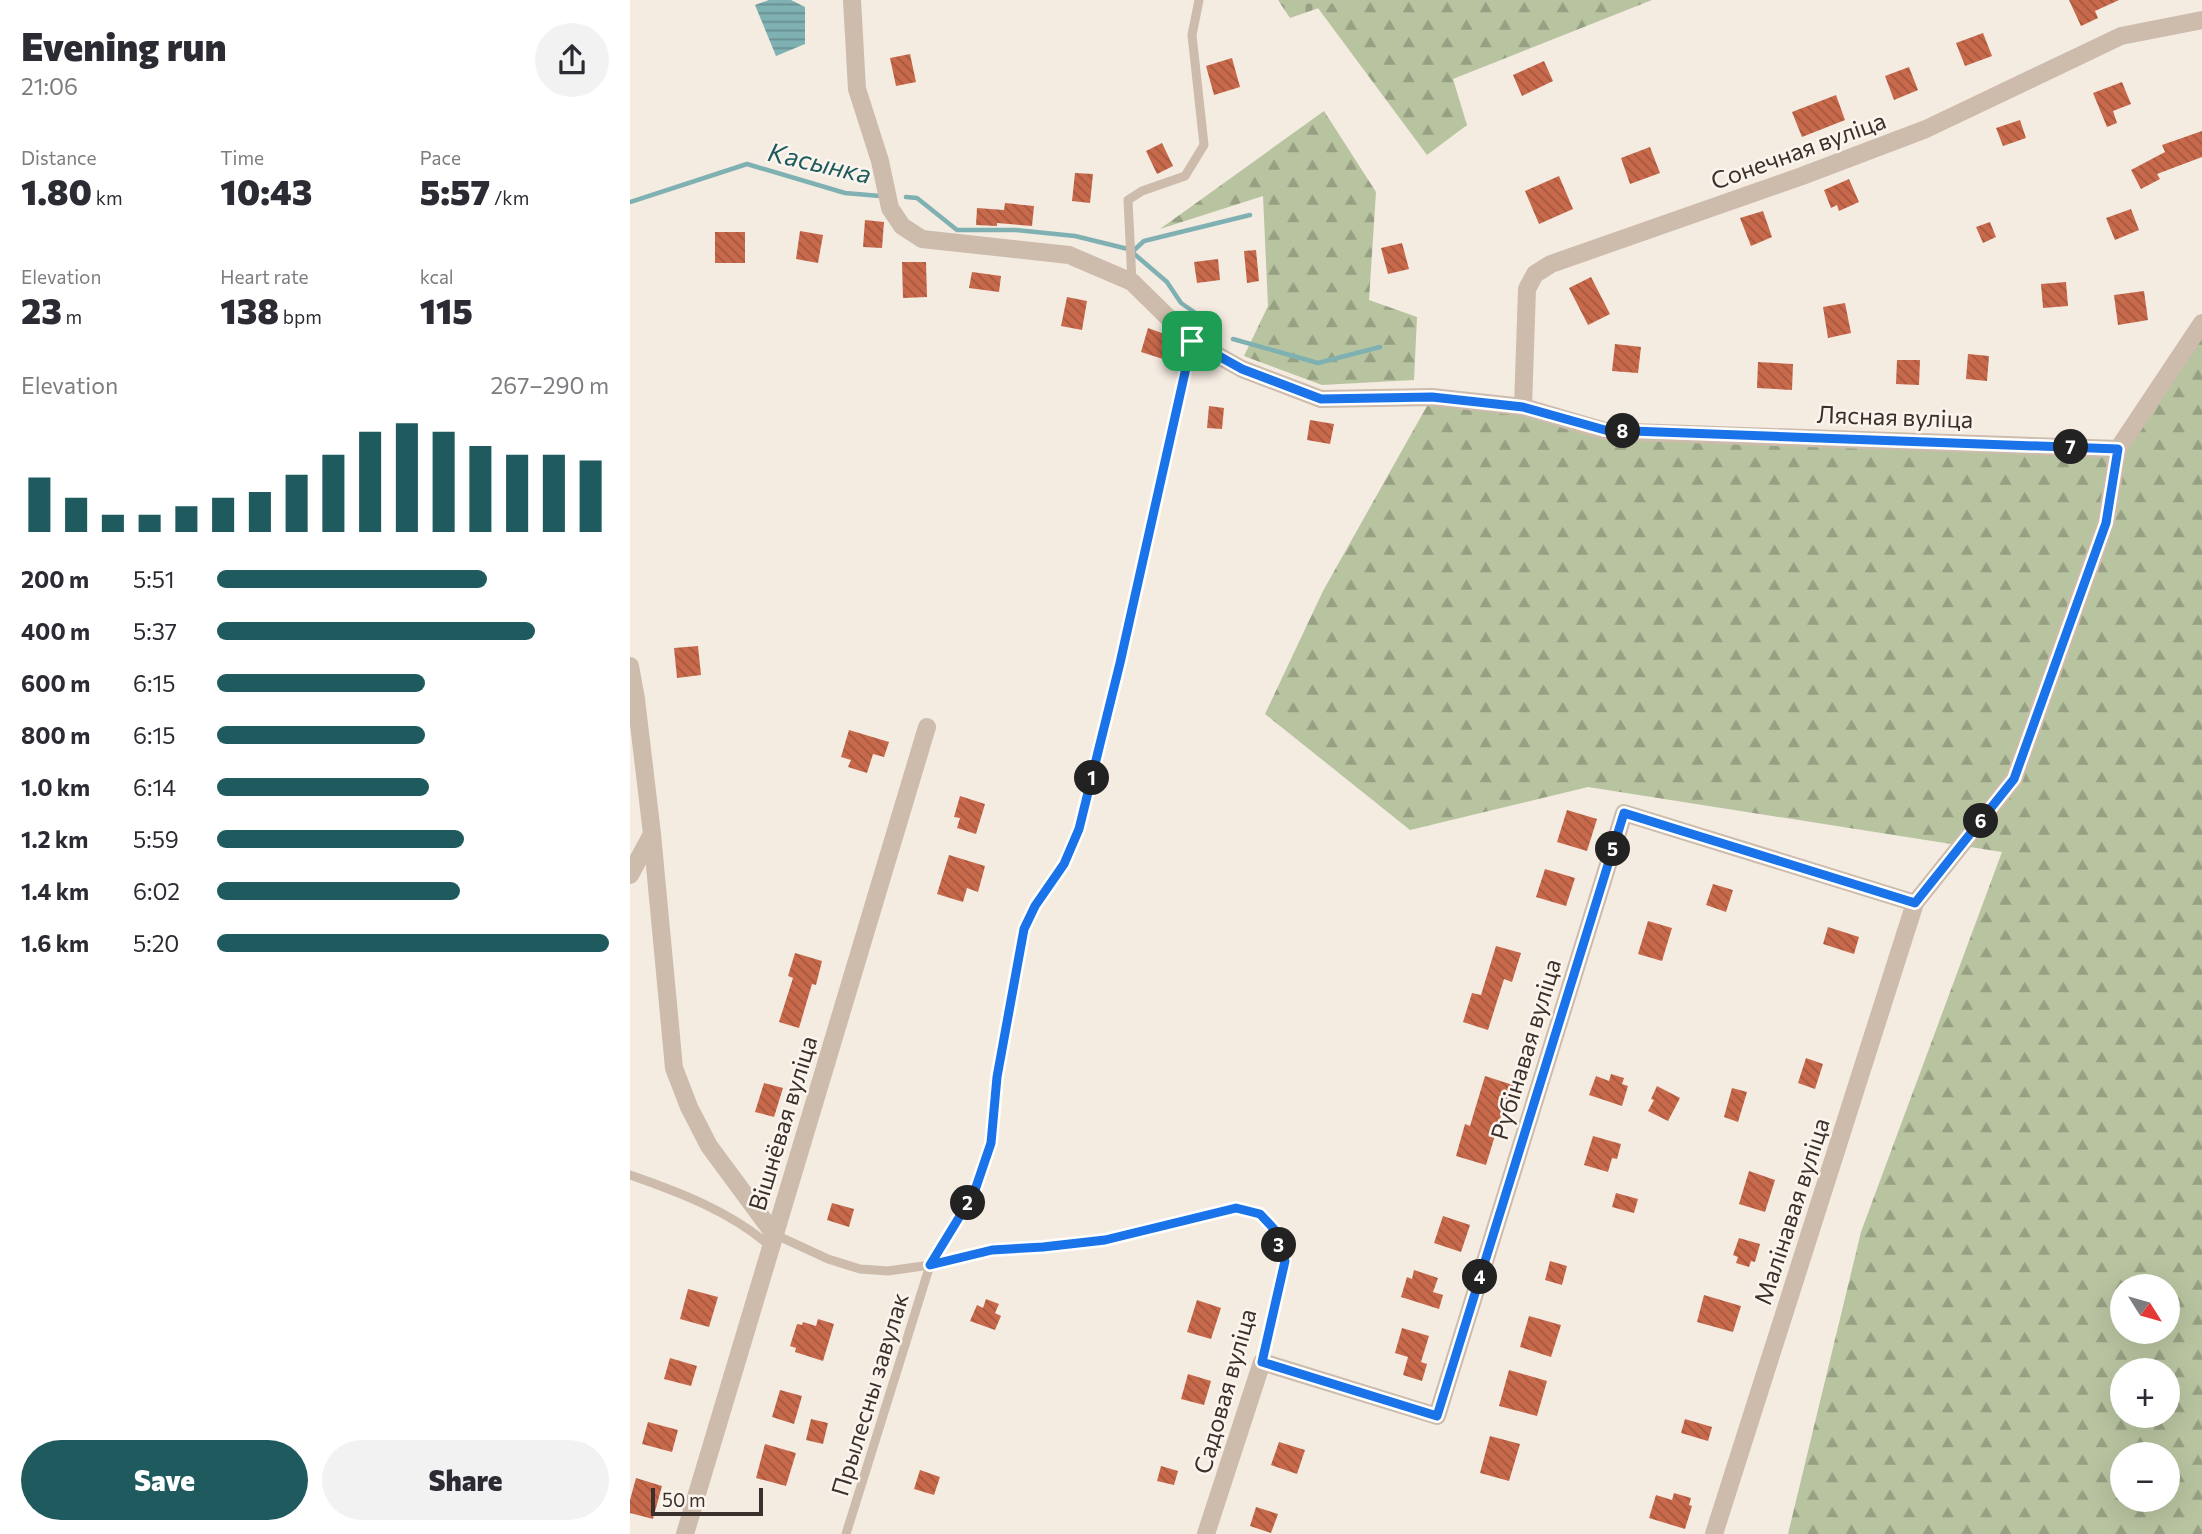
<!DOCTYPE html>
<meta charset="utf-8">
<style>
:root{--surface:#fff;--page:#f2f2f3;--text:#2b2b33;--muted:#7c7c81;--accent:#1f5a5e}
body{margin:0;font-family:Commissioner,sans-serif;background:var(--page);color:var(--text);height:100vh;display:flex;flex-direction:column;font-size:26px;white-space:nowrap}
*{box-sizing:border-box;margin:0}
p{font-size:23px;color:var(--muted)}
.icon{flex:none;width:38px;height:38px;fill:none;stroke:currentColor;stroke-width:2;stroke-linecap:round;stroke-linejoin:round}
.map{position:relative;flex:1;overflow:hidden}
.sheet{display:flex;flex-direction:column;background:var(--surface);width:630px}
.sheet>*{flex:none}
.needle{width:46px;rotate:127deg}
.fabs{position:absolute;left:1480px;top:1274px;display:grid;gap:14px}
.fabs a{display:grid;place-items:center;width:70px;height:70px;border-radius:50%;background:var(--surface);box-shadow:0 7px 28px #0002;font-size:35px}
.scale{position:absolute;left:21px;bottom:18px;width:112px;box-sizing:border-box;padding-left:7px;border:4px solid #3b302b;border-top:0;font-size:19px;line-height:24px;white-space:nowrap;color:#3b302b;-webkit-text-stroke:5px #fbf5ee;paint-order:stroke}
.pin{position:absolute;display:grid;place-items:center;width:60px;height:60px;color:#fff;margin:-30px;border-radius:14px;box-shadow:0 4px 10px #0006}
.km{position:absolute;width:35px;height:35px;margin:-18px;border-radius:50%;background:#222;color:#fff;font-size:19px;line-height:35px;text-align:center}
.round{display:grid;place-items:center;flex:none;width:74px;height:74px;border-radius:37px;background:var(--page)}
.summary{display:flex;align-items:center;justify-content:space-between;height:119px;padding:0 21px}
h1{font-size:38px;font-weight:800;line-height:52px}
.metrics{display:grid;grid-template-columns:repeat(3,1fr);gap:10px;height:119px;padding:7px 21px}
.metrics div{display:grid;align-content:center}
.metrics b{font-size:35px;font-weight:800}
.metrics small{font-size:19px;font-weight:400}
.metrics p{font-size:19px}
.chart{height:196px;padding:14px 21px}
.chart p{display:flex;justify-content:space-between}
.chart svg{width:100%;height:126px;margin-top:7px;stroke:var(--accent);stroke-width:6}
.action{display:flex;gap:14px;margin-top:auto;padding:14px 21px}
.action a{flex:1;height:80px;border-radius:42px;background:var(--accent);color:#fff;font-size:28px;font-weight:800;line-height:80px;text-align:center}
.action a+a{background:var(--page);color:var(--text)}
ul{padding:0 21px;list-style:none;font-size:23px}
li{display:grid;grid-template-columns:112px 84px 1fr;align-items:center;height:52px}
li i{height:18px;border-radius:9px;background:var(--accent)}
main{display:flex;flex:1;min-height:0}
.map>svg:first-child{display:block}
.forest{fill:url(#forest-firs);fill-rule:evenodd}
.cemetery{fill:url(#cemetery-stones)}
.water{fill:url(#water-rules)}
.lines{fill:none;stroke-linecap:round;stroke-linejoin:round}
.stream{stroke:#7fb0b2;stroke-width:4.5}
.building{fill:url(#building-back-hatch)}
.path{stroke:#b9a596;stroke-width:2.5;stroke-dasharray:3.5 3.5;stroke-linecap:butt}
.service{stroke:#cdbbac;stroke-width:9}
.minor{stroke:#cdbbac;stroke-width:18}
.route-casing{stroke:#fff;stroke-width:14}
.route{stroke:#1a73e8;stroke-width:9}
.labels{text-anchor:middle;dominant-baseline:central;stroke-width:5;stroke-linejoin:round;paint-order:stroke}
.street-label{font-size:24px;fill:#3b302b;stroke:#fbf5ee}
.water-label{font-size:26px;font-style:italic;fill:#1f5a5e;stroke:#fbf5ee}
</style>
<main>
<section class="sheet">
<div class="summary"><div><h1>Evening run</h1><p>21:06</p></div><a class="round"><svg class="icon" aria-label="share" viewBox="0 0 24 24"><path d="M12 15V3M7 8l5-5 5 5M5 13v7h14v-7"/></svg></a></div>
<div class="metrics">
<div><p>Distance</p><b>1.80<small> km</small></b></div>
<div><p>Time</p><b>10:43</b></div>
<div><p>Pace</p><b>5:57<small> /km</small></b></div>
</div>
<div class="metrics">
<div><p>Elevation</p><b>23<small> m</small></b></div>
<div><p>Heart rate</p><b>138<small> bpm</small></b></div>
<div><p>kcal</p><b>115</b></div>
</div>
<div class="chart"><p><span>Elevation</span>267–290 m</p>
<svg viewBox="0 0 160 44" preserveAspectRatio="none"><path d="M5 44V25M15 44V32M25 44V38M35 44V38M45 44V35M55 44V32M65 44V30M75 44V24M85 44V17M95 44V9M105 44V6M115 44V9M125 44V14M135 44V17M145 44V17M155 44V19"/></svg>
</div>
<ul>
<li><b>200 m</b>5:51<i style="width:69%"></i></li>
<li><b>400 m</b>5:37<i style="width:81%"></i></li>
<li><b>600 m</b>6:15<i style="width:53%"></i></li>
<li><b>800 m</b>6:15<i style="width:53%"></i></li>
<li><b>1.0 km</b>6:14<i style="width:54%"></i></li>
<li><b>1.2 km</b>5:59<i style="width:63%"></i></li>
<li><b>1.4 km</b>6:02<i style="width:62%"></i></li>
<li><b>1.6 km</b>5:20<i style="width:100%"></i></li>
</ul>
<div class="action"><a>Save</a><a>Share</a></div>
</section>
<div class="map">
<svg width="1572" height="1534" viewBox="0 0 1572 1534">
<defs>
<pattern id="forest-firs" width="22" height="20" patternUnits="userSpaceOnUse" patternTransform="scale(1.75)"><rect width="22" height="20" fill="#b8c4a0"/><path d="M5 1l3.5 6h-7zM16 11l3.5 6h-7z" fill="#97a083"/></pattern>
<pattern id="cemetery-stones" width="16" height="16" patternUnits="userSpaceOnUse" patternTransform="scale(1.75)"><rect width="16" height="16" fill="#b8c4a0"/><path d="M2 7V4a2 2 0 0 1 4 0v3zM10 15v-3a2 2 0 0 1 4 0v3z" fill="#97a083"/></pattern>
<pattern id="water-rules" width="6" height="5" patternUnits="userSpaceOnUse" patternTransform="scale(1.75)"><rect width="6" height="5" fill="#7fb0b2"/><path d="M0 2.5h6" fill="none" stroke="#699091"/></pattern>
<pattern id="building-back-hatch" width="6" height="6" patternUnits="userSpaceOnUse" patternTransform="scale(1.75)"><rect width="6" height="6" fill="#c8694b"/><path d="M-1 5l2 2M0 0l6 6M5-1l2 2" fill="none" stroke="#a4573f"/></pattern>
</defs>
<rect width="100%" height="100%" fill="#f4ebe1"/>
<!-- forest -->
<path class="forest" d="M682,0H1022L823,79L837,125L797,155Z
M694,111L746,192L739,300L787,317L784,380L692,385L614,356L638,306L633,196L530,229Z
M1572,323V1534H1158L1231,1232L1372,852L958,787L780,830L635,714L693,591L802,397L976,431L1488,449ZM1493,1286H1538V1332H1493ZM1493,1370H1538V1416H1493ZM1493,1454H1538V1500H1493Z"/>
<!-- cemetery -->
<path class="cemetery" d="M648,0H712L660,18Z"/>
<!-- water -->
<path class="water" d="M139,0H161L175,7V44L146,56L125,5Z"/>
<g class="lines">
<!-- stream -->
<path class="stream" d="M276,197L287,198L327,230H385L445,236L498,249
M0,202L117,164L215,193L250,196
M590,330L551,303L537,282L502,252L514,241L620,215
M603,339L688,363L750,347"/>
</g>
<!-- building -->
<path class="building" d="M1439,0H1489L1465,11L1468,18L1451,26Z
M1353,33L1362,56L1335,66L1326,43Z
M280,54L286,82L266,86L260,58Z
M602,58L610,87L584,95L576,66Z
M914,61L923,81L892,96L883,75Z
M1279,67L1288,90L1264,100L1255,76Z
M1492,82L1501,104L1483,111L1487,123L1477,127L1463,93Z
M1206,95L1215,120L1172,137L1162,112Z
M1390,120L1396,138L1373,146L1366,128Z
M1572,131V157L1527,174L1530,179L1511,189L1501,170L1535,152L1532,145Z
M532,143L543,166L527,174L516,151Z
M1020,147L1030,173L1000,184L991,158Z
M445,173L463,174L460,203L442,201Z
M929,176L943,209L909,224L895,191Z
M1219,179L1229,202L1209,211L1207,205L1201,208L1194,190Z
M375,203L404,206L402,226L367,223V226L346,225L347,208L374,210Z
M1501,209L1509,230L1485,240L1476,218Z
M1133,211L1142,237L1121,246L1110,218Z
M235,220L254,222L252,248L233,247Z
M1360,222L1366,237L1353,243L1346,227Z
M170,231L193,235L188,263L166,259Z
M85,232H115V263H85Z
M772,243L779,269L758,274L751,248Z
M626,250L629,281L617,283L614,251Z
M588,259L590,280L567,283L564,262Z
M272,262H296L297,297L273,298Z
M342,272L371,276L369,292L339,288Z
M961,277L980,314L958,325L939,288Z
M1436,282L1438,306L1413,308L1411,284Z
M1514,291L1518,320L1488,325L1484,295Z
M437,297L457,301L452,330L431,326Z
M1215,303L1221,333L1198,338L1193,307Z
M518,328L540,336L533,359L511,352Z
M985,344L1011,347L1008,373L982,371Z
M1338,354L1359,356L1357,381L1336,379Z
M1267,360H1290L1289,385L1266,384Z
M1128,362L1163,364L1162,390L1127,388Z
M579,406L594,408L592,429L577,428Z
M680,420L704,424L700,444L677,440Z
M68,646L71,675L47,678L44,648Z
M219,730L259,742L254,757L243,754L237,773L218,767L221,760L211,757Z
M330,796L355,804L346,834L327,828L330,818L324,817Z
M937,810L967,819L957,851L927,842Z
M319,855L355,866L348,892L337,888L333,902L307,894Z
M915,869L945,878L936,906L906,897Z
M1083,884L1103,890L1096,912L1076,905Z
M1018,921L1042,928L1032,961L1008,954Z
M1198,927L1229,937L1224,954L1193,944Z
M866,946L891,953L882,982L874,979L858,1030L833,1022L842,993L851,995Z
M165,953L192,961L186,985L182,984L169,1028L149,1022L163,978L158,976Z
M1176,1058L1193,1064L1185,1089L1168,1083Z
M981,1074L994,1078L992,1084L998,1086L992,1106L959,1095L966,1076L979,1081Z
M855,1076L883,1085L873,1117L871,1116L856,1165L826,1156L835,1124L840,1126Z
M134,1083L153,1088L144,1117L125,1112Z
M1027,1086L1050,1098L1038,1121L1018,1111L1024,1100L1021,1099Z
M1102,1088L1117,1092L1108,1122L1094,1117Z
M963,1136L991,1144L987,1159L982,1158L978,1172L954,1165Z
M1119,1171L1145,1180L1135,1212L1109,1204Z
M986,1193L1008,1199L1004,1213L982,1207Z
M202,1203L224,1209L219,1227L197,1220Z
M813,1216L840,1225L831,1252L804,1243Z
M1109,1238L1130,1244L1125,1262L1121,1261L1119,1267L1106,1263L1108,1257L1103,1255Z
M920,1261L937,1266L932,1285L915,1280Z
M784,1270L808,1278L803,1292L813,1295L809,1309L771,1297L777,1277L782,1279Z
M58,1289L88,1297L79,1327L50,1319Z
M1074,1295L1111,1306L1103,1332L1067,1322Z
M356,1299L369,1304L365,1313L371,1316L365,1330L340,1321L347,1305L353,1308Z
M567,1300L591,1308L581,1339L557,1332Z
M899,1316L931,1325L921,1357L890,1347Z
M188,1319L204,1324L193,1361L165,1352L166,1348L160,1346L167,1324L172,1325L173,1322L186,1326Z
M772,1328L799,1336L791,1362L797,1364L792,1381L773,1375L778,1357L765,1353Z
M40,1358L67,1366L61,1386L34,1379Z
M879,1370L917,1381L907,1416L869,1406Z
M558,1374L581,1381L574,1405L551,1399Z
M150,1390L172,1396L164,1424L142,1417Z
M181,1419L198,1423L193,1444L176,1440Z
M1055,1419L1082,1427L1078,1441L1051,1433Z
M18,1422L48,1430L42,1452L12,1444Z
M860,1436L890,1444L879,1481L850,1473Z
M649,1442L675,1450L667,1474L641,1465Z
M135,1444L166,1453L156,1486L126,1478Z
M531,1466L548,1471L544,1485L527,1481Z
M290,1470L310,1477L304,1495L284,1489Z
M6,1478L32,1486L23,1519L0,1513V1500Z
M1044,1493L1061,1498L1059,1505L1062,1506L1055,1529L1019,1518L1026,1495L1042,1500Z
M626,1507L648,1514L641,1533L620,1526Z"/>
<g class="lines">
<!-- path -->
<path class="path" d="M308,1250L344,1193L361,1143L367,1077L394,929L405,906L434,864L449,829L490,663L559,358"/>
<!-- service -->
<path class="service" d="M502,282L498,200L512,191L555,176L574,145L562,35L569,0
M0,1175C49,1192 102,1212 141,1247
M144,1234L198,1259L230,1269L258,1271L300,1265L362,1250L413,1247L475,1240L606,1208L630,1214L644,1229L655,1260L632,1362
M216,1534L300,1265"/>
<!-- minor -->
<path class="minor" d="M222,0L227,89L250,161L260,208L272,226L292,239L439,255L502,282L562,341L612,369L691,399L802,397L893,407L975,431L1488,449L1572,323
M893,407L897,289L905,274L921,264L1172,176L1296,129L1491,36L1572,20
M0,666L6,699L22,834L44,1068L59,1107L79,1146L144,1234
M0,875L22,834
M55,1534L297,727
M576,1534L632,1362L807,1416L994,813L1285,903
M1084,1534L1285,903L1384,779L1476,523L1488,449"/>
</g>
<g class="lines">
<!-- route casing -->
<g class="route-casing">
<path id="route" d="M562,341L612,369L691,399L802,397L893,407L975,430L1488,449L1476,523L1384,779L1285,903L994,813L807,1416L632,1362L655,1261L644,1229L630,1214L606,1208L475,1240L413,1247L362,1250L300,1265L344,1193L361,1143L367,1077L394,929L405,906L434,864L449,829L490,663Z"/>
</g>
<!-- route -->
<use href="#route" class="route"/>
</g>
<g class="labels">
<!-- street labels -->
<g class="street-label">
<text transform="translate(1168 150) rotate(-20)">Сонечная вуліца</text>
<text transform="translate(1265 416) rotate(2)">Лясная вуліца</text>
<text transform="translate(895 1049) rotate(-73)">Рубінавая вуліца</text>
<text transform="translate(152 1123) rotate(-73)">Вішнёвая вуліца</text>
<text transform="translate(1161 1211) rotate(-72)">Малінавая вуліца</text>
<text transform="translate(594 1391) rotate(-74)">Садовая вуліца</text>
<text transform="translate(239 1394) rotate(-73)">Прылесны завулак</text>
</g>
<!-- water labels -->
<g class="water-label">
<text transform="translate(190 162) rotate(13)">Касынка</text>
</g>
</g>
</svg>
<div class="fabs">
<a><svg class="needle" viewBox="-14 -14 28 28"><path d="M0-13l5 13h-10z" fill="#e53935"/><path d="M0 13l5-13h-10z" fill="#7c7c81"/></svg></a>
<a>+</a>
<a>−</a>
</div>
<div class="scale">50 m</div>
<div class="pin" style="left:562px;top:341px;background:#1e9e55"><svg class="icon" aria-label="arrive" viewBox="0 0 24 24"><path d="M6 21V4h12l-3 4 3 4H6"/></svg></div>
<b class="km" style="left:462px;top:778px">1</b>
<b class="km" style="left:338px;top:1203px">2</b>
<b class="km" style="left:649px;top:1245px">3</b>
<b class="km" style="left:850px;top:1277px">4</b>
<b class="km" style="left:983px;top:849px">5</b>
<b class="km" style="left:1351px;top:821px">6</b>
<b class="km" style="left:1441px;top:447px">7</b>
<b class="km" style="left:993px;top:431px">8</b>
</div>
</main>
